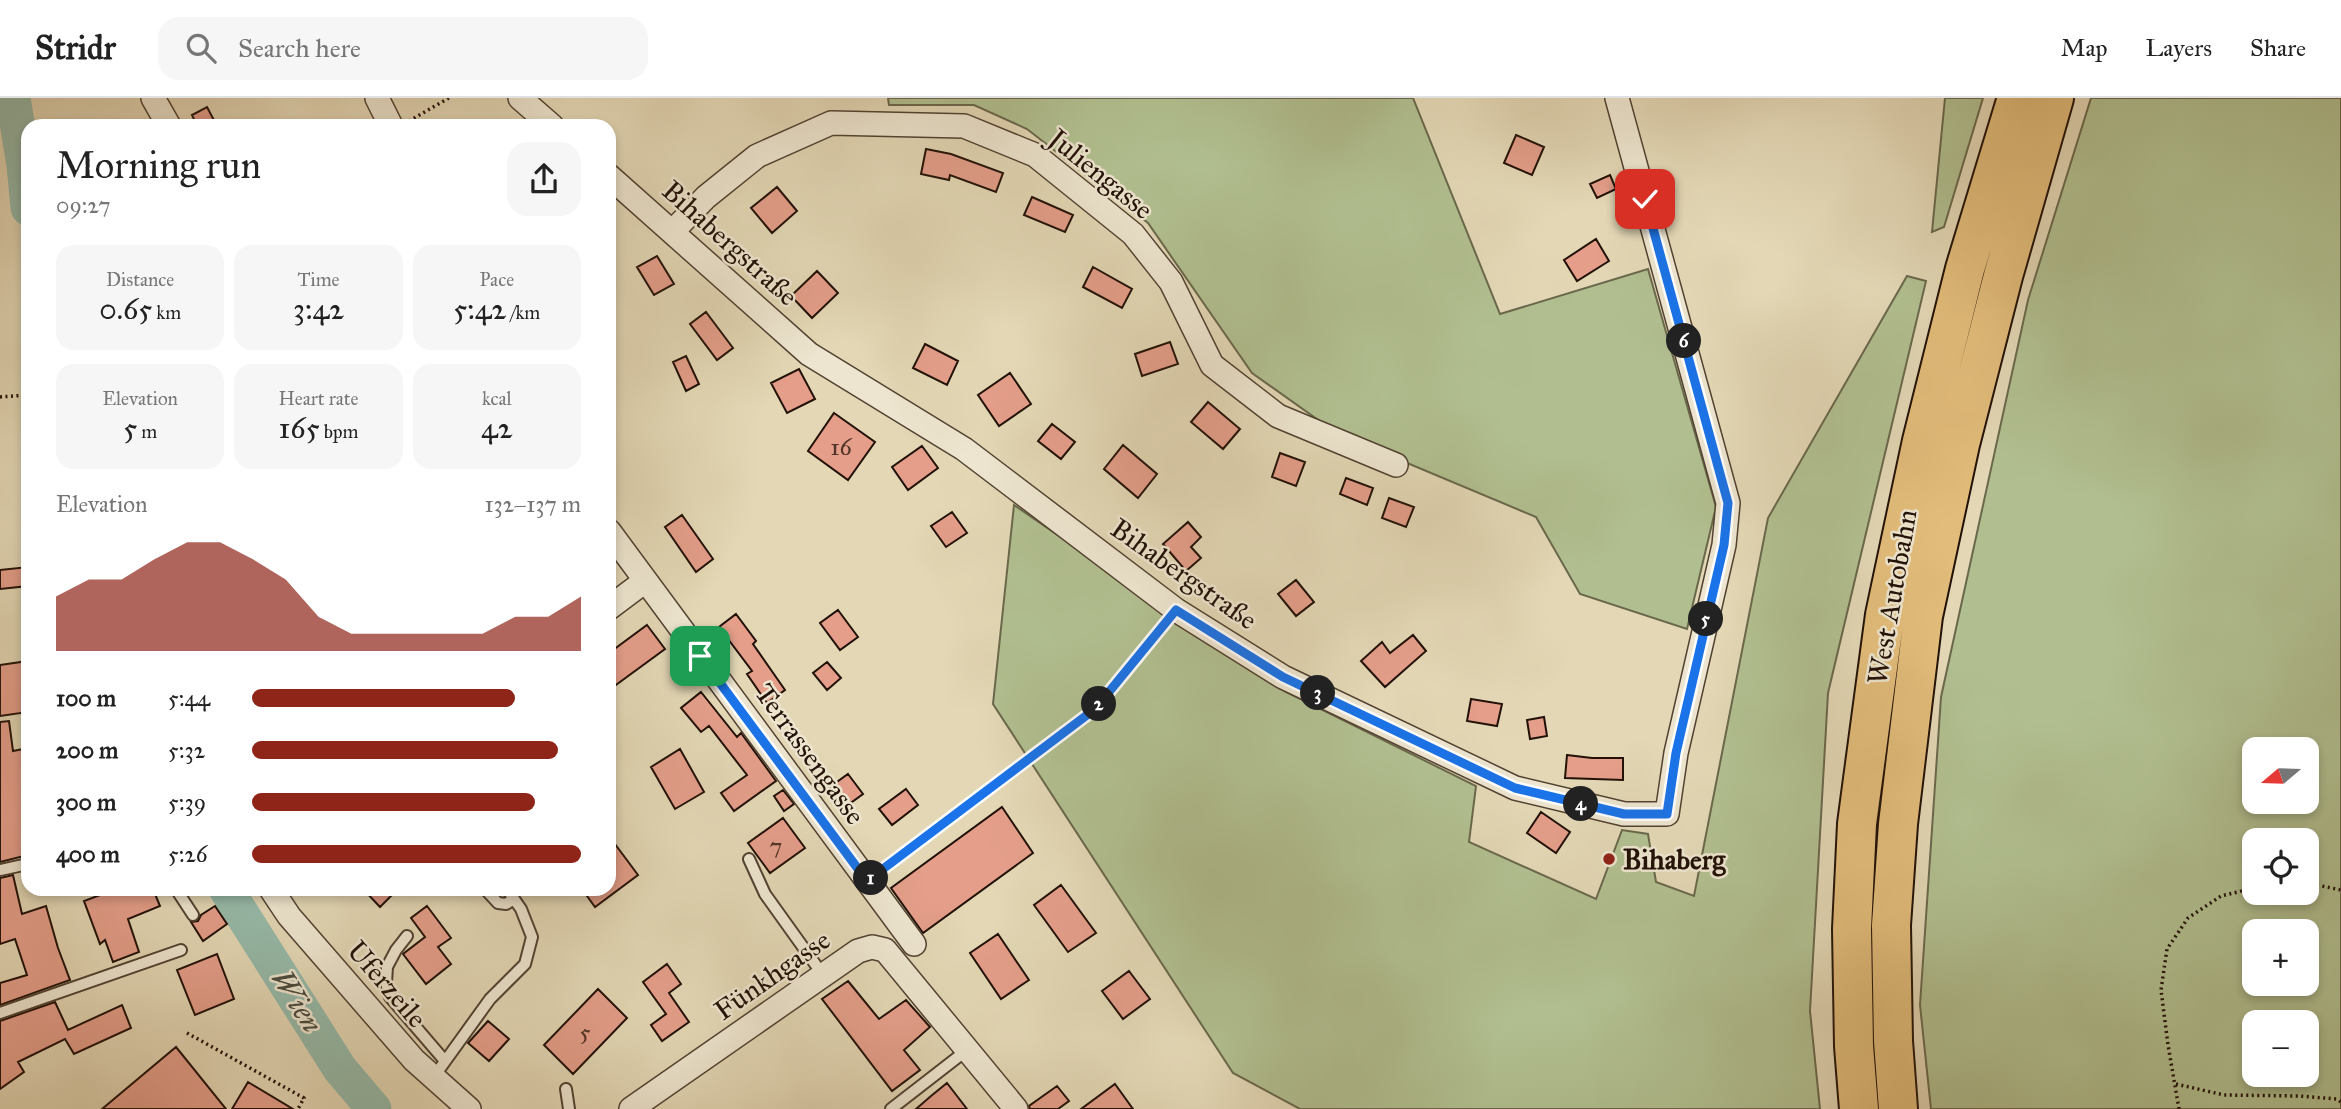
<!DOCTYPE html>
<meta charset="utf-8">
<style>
:root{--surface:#fff;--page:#f6f6f6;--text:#222;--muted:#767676;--line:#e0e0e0;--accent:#8f2418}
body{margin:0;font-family:"IM FELL Great Primer",serif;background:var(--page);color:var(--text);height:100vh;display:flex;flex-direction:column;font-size:26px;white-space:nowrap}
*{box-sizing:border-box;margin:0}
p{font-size:23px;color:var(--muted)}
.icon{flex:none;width:38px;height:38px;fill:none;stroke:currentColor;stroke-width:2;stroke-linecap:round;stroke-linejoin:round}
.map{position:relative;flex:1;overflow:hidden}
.details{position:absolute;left:21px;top:21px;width:595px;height:777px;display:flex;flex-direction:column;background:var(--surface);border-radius:21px;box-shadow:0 4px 10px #0003}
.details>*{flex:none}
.needle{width:46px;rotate:251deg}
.controls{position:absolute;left:2242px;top:639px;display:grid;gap:14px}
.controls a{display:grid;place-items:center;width:77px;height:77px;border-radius:14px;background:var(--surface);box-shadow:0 4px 10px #0003;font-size:35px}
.pin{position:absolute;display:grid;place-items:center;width:60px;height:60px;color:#fff;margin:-30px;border-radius:14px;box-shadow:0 4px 10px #0006}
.km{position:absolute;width:35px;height:35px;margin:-18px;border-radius:50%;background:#222;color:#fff;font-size:19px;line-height:35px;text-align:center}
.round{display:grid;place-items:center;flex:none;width:74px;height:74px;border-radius:21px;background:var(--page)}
.overview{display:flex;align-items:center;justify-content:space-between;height:119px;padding:0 35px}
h1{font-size:38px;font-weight:600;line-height:52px}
.stats{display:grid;grid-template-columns:repeat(3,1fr);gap:10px;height:119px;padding:7px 35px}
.stats div{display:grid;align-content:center;border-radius:18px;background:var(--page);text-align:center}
.stats b{font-size:30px;font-weight:600}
.stats small{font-size:19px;font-weight:400}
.stats p{font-size:19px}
.chart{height:196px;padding:14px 35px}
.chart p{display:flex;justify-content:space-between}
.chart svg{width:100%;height:126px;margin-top:7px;fill:var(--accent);opacity:.7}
ul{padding:0 35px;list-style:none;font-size:23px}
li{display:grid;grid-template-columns:112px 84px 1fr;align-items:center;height:52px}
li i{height:18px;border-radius:9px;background:var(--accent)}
header{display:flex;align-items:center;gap:42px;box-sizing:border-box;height:98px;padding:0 35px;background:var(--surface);border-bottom:2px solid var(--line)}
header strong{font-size:33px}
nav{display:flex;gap:38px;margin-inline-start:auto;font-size:24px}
.search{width:490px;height:63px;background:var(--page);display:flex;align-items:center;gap:18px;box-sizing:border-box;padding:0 24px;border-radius:21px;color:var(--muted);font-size:26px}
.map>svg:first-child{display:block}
.green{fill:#b1bf90;stroke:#6a684c;stroke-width:2;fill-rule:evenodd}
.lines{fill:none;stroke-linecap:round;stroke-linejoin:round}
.river{stroke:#96baa9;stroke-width:35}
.building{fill:#e49e8a;stroke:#221107;stroke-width:2}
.lane-casing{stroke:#524232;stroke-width:14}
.street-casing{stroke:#524232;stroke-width:26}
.highway-casing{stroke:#221107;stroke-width:42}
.path{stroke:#221107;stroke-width:3.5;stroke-dasharray:2 3.5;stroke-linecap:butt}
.lane{stroke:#ede5cf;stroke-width:10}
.street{stroke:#ede5cf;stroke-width:23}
.highway{stroke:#e2bc7a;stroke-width:38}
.route-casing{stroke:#fff;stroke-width:14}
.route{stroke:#1a73e8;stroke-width:9}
.poi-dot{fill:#8f2418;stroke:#ede5cf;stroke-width:2.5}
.labels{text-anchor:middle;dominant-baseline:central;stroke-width:5;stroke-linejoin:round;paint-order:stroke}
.number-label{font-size:24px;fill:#523428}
.street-label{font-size:28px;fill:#221107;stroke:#ede5cf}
.poi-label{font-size:28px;font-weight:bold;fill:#221107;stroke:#ede5cf;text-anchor:start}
.water-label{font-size:30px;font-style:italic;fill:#4b4c40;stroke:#ede5cf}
</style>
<header>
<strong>Stridr</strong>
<div class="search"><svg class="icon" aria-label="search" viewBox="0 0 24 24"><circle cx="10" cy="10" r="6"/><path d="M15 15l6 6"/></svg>Search here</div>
<nav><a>Map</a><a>Layers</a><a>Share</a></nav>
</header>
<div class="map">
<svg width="2341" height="1011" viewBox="0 0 2341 1011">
<rect width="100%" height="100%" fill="#e3d7b5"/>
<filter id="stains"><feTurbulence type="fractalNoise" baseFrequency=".00286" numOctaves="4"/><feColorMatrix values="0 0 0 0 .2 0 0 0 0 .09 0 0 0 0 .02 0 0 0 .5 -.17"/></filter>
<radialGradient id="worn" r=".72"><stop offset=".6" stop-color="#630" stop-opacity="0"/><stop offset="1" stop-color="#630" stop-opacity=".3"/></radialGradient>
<!-- green -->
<path class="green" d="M888,0H1413L1500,216L1648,171L1716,409L1687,531L1580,496L1536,419L1338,336L1252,275L1148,125L1027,31L974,7H889Z
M1945,0H1983L1944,129L1932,134Z
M2091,0H2341V1011H1931L1920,907L1941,599L2028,202ZM2254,651H2306V704H2254ZM2254,742H2306V794H2254ZM2306,833V886H2254V833ZM2306,924V976H2254V924Z
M1907,178L1926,183L1828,595L1810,913L1820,1011H1300L1233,975L993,606L1014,407L1286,594L1476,688L1469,744L1596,801L1622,732L1648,736L1656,784L1694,798L1768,420Z"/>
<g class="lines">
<!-- river -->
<path class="river" d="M13,0L24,67L28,110
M226,791L340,971L374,1011"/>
</g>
<!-- building -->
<path class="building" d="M207,9L217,28H197L192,17Z
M1516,37L1544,49L1532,77L1504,65Z
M926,51L951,56L1003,75L996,94L950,77L949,82L921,76Z
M1610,77L1616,91L1597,100L1590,86Z
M777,89L797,113L772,135L751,110Z
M1032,99L1073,117L1065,134L1024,117Z
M1596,141L1609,163L1577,183L1564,162Z
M657,158L674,186L654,197L637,169Z
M1093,169L1132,191L1122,210L1083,189Z
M817,173L838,195L812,220L791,198Z
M706,214L733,250L717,262L690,226Z
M1170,244L1178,266L1142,278L1135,256Z
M925,246L958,263L947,287L913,270Z
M686,258L699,286L686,293L673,264Z
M799,271L815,301L787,315L771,285Z
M1010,275L1031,306L999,328L978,297Z
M1208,304L1240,331L1223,351L1191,324Z
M834,315L875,344L848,382L808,353Z
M1052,326L1075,344L1061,361L1038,343Z
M1123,347L1157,376L1138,400L1104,371Z
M922,348L938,370L908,392L892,369Z
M1280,355L1305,364L1296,388L1272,379Z
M1346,380L1373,390L1367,407L1340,396Z
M1389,400L1414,409L1406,429L1382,420Z
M952,414L967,435L946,449L931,428Z
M682,417L713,461L696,474L665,429Z
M1188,424L1201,439L1191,449L1201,460L1186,473L1163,446Z
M28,469V488L0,491V472Z
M1296,482L1314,504L1296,518L1278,496Z
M838,512L858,539L840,552L820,525Z
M736,516L756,543L753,546L785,592L767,605L747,576L752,573L719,529Z
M647,527L665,551L609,592V555Z
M1413,537L1426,553L1385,589L1361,563L1382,544L1390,555Z
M28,563V614L0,618V567Z
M827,564L841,580L827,592L813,575Z
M701,594L737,639L741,635L776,683L734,713L721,695L747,677L709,628L701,634L681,610Z
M1471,601L1502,606L1497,628L1467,623Z
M1544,619L1547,638L1530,641L1527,622Z
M9,623L13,653L28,650V757L0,764V624Z
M680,651L704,694L675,711L651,669Z
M1567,657L1592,660H1623V682L1565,680Z
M848,676L863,696L845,709L830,689Z
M906,691L918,707L892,727L879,711Z
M783,692L794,706L784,713L774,698Z
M1002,709L1033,755L923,835L891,790Z
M1541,714L1570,734L1556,755L1527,735Z
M783,720L805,750L770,775L748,745Z
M609,738L638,777L595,809L582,791H609Z
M13,777L22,816L46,808L58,850L70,882L0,907V885L27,877L15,841L0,846V780Z
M1061,787L1096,835L1068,854L1034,807Z
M116,791H153L160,808L128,821L139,854L113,864L105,842L100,846L84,803Z
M363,791H398L380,809Z
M215,808L227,826L203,843L191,824L198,823L201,817Z
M427,808L451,840L438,849L451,866L426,886L403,856L425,839L411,820Z
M998,836L1029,882L1001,901L970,855Z
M217,856L234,901L195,917L177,872Z
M667,866L681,886L669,895L689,924L662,943L651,927L666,916L643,884Z
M1129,873L1150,901L1123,921L1102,893Z
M848,883L879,921L906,902L930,929L904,952L920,972L892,993L822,901Z
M598,891L627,920L573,976L544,947Z
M55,904L68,932L122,907L131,930L74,956L65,941L18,964L24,974L0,991V923Z
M488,923L509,941L489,963L468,945Z
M176,949L226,1011H102Z
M248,984L293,1011H232Z
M947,985L967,1011H916L931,998Z
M1115,986L1133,1011H1081Z
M1057,988L1069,1003L1058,1011H1030L1029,1008Z"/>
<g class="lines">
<!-- lane casing -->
<g class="lane-casing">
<path id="lane" d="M749,761L765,796L823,877
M0,772L28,766
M176,791L193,817
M485,791L498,805L506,806L514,801
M407,838L396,852L387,869L386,885L390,899L445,963
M0,915L181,852
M433,980L490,901L525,866L532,839L521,811L507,791
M566,991L569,1011
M891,1011L967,952"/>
</g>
<!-- street casing -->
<g class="street-casing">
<path id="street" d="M153,0L169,28
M377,0L391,28
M520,0L552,28
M609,78L809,256L964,351L1176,512L1283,579L1515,690L1624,716H1667L1676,655L1724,447L1728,405L1617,0
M672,134L706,99L757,58L831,25L964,28L1035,57L1133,136L1171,184L1212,267L1278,318L1396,367
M609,433L914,846
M609,510L645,483
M271,791L289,818L414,962L469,1011
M631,1011L858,853L872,849L885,852L1016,1011"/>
</g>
<!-- highway casing -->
<g class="highway-casing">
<path id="highway" d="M1859,1011L1854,948L1852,831L1857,726L1885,517L1922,343L1965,171L2017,0
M1898,1011L1893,943L1891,827L1898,726L1923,518L1960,346L2003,178L2054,0"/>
</g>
<!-- path -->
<path class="path" d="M409,23L449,0
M0,299L28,297
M882,771L1095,611L1163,528
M2306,787H2317L2341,792
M187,935L304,1000L298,1011
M2176,986L2224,997L2299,998L2337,1001L2341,1004
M2179,1011L2168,947L2161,892L2167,851L2188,820L2221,798L2254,790"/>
<!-- lane -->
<use href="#lane" class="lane"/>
<!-- street -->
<use href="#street" class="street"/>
<!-- highway -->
<use href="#highway" class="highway"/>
</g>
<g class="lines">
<!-- route casing -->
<g class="route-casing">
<path id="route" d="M700,558L867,783L1095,611L1176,512L1283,579L1515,690L1624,716H1667L1676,655L1724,447L1728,405L1645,101"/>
</g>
<!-- route -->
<use href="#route" class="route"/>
</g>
<!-- markers -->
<circle class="poi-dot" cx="1609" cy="761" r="7"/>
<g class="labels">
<!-- number labels -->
<g class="number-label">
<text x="841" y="349">16</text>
<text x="776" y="748">7</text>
<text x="585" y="934">5</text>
</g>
<!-- street labels -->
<g class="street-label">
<text transform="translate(1101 76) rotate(39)">Juliengasse</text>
<text transform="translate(730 145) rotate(42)">Bihabergstraße</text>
<text transform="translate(1184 476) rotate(35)">Bihabergstraße</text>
<text transform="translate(1892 499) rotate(-80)">West Autobahn</text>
<text transform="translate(810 656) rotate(54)">Terrassengasse</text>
<text transform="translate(772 877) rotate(-35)">Fünkhgasse</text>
<text transform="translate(387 886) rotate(49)">Uferzeile</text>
</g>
<!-- poi labels -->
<g class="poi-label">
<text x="1623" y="761">Bihaberg</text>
</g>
<!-- water labels -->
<g class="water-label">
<text transform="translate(297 903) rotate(58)">Wien</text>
</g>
</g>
<rect width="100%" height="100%" filter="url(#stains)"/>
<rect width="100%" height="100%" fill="url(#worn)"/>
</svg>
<div class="controls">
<a><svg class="needle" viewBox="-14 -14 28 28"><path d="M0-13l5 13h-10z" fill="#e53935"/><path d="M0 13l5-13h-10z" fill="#767676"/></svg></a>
<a><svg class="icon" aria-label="locate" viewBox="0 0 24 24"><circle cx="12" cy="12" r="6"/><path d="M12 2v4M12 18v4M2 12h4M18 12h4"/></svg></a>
<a>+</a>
<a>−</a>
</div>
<div class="pin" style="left:700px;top:558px;background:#1e9e55"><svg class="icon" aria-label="arrive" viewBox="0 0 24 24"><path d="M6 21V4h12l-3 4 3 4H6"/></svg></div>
<div class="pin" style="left:1645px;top:101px;background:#d93025"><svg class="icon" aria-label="check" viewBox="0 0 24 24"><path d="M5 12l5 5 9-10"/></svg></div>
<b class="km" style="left:871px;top:780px">1</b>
<b class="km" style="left:1099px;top:606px">2</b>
<b class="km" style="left:1318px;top:595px">3</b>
<b class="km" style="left:1581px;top:706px">4</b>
<b class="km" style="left:1706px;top:521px">5</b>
<b class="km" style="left:1684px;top:243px">6</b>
<section class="details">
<div class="overview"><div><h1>Morning run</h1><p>09:27</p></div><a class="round"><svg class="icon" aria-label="share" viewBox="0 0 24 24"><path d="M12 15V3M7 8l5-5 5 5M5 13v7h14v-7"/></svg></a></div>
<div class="stats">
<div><p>Distance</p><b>0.65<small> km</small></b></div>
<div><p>Time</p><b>3:42</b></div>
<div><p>Pace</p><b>5:42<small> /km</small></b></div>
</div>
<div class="stats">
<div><p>Elevation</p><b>5<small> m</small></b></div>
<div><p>Heart rate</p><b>165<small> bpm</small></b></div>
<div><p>kcal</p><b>42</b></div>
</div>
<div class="chart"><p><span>Elevation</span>132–137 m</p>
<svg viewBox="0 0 160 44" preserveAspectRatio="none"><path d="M0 44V25L10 19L20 19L30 12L40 6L50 6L60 12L70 19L80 32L90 38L100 38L110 38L120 38L130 38L140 32L150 32L160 25V44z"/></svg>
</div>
<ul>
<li><b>100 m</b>5:44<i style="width:80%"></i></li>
<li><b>200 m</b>5:32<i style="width:93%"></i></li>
<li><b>300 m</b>5:39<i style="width:86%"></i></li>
<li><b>400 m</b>5:26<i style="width:100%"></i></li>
</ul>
</section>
</div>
